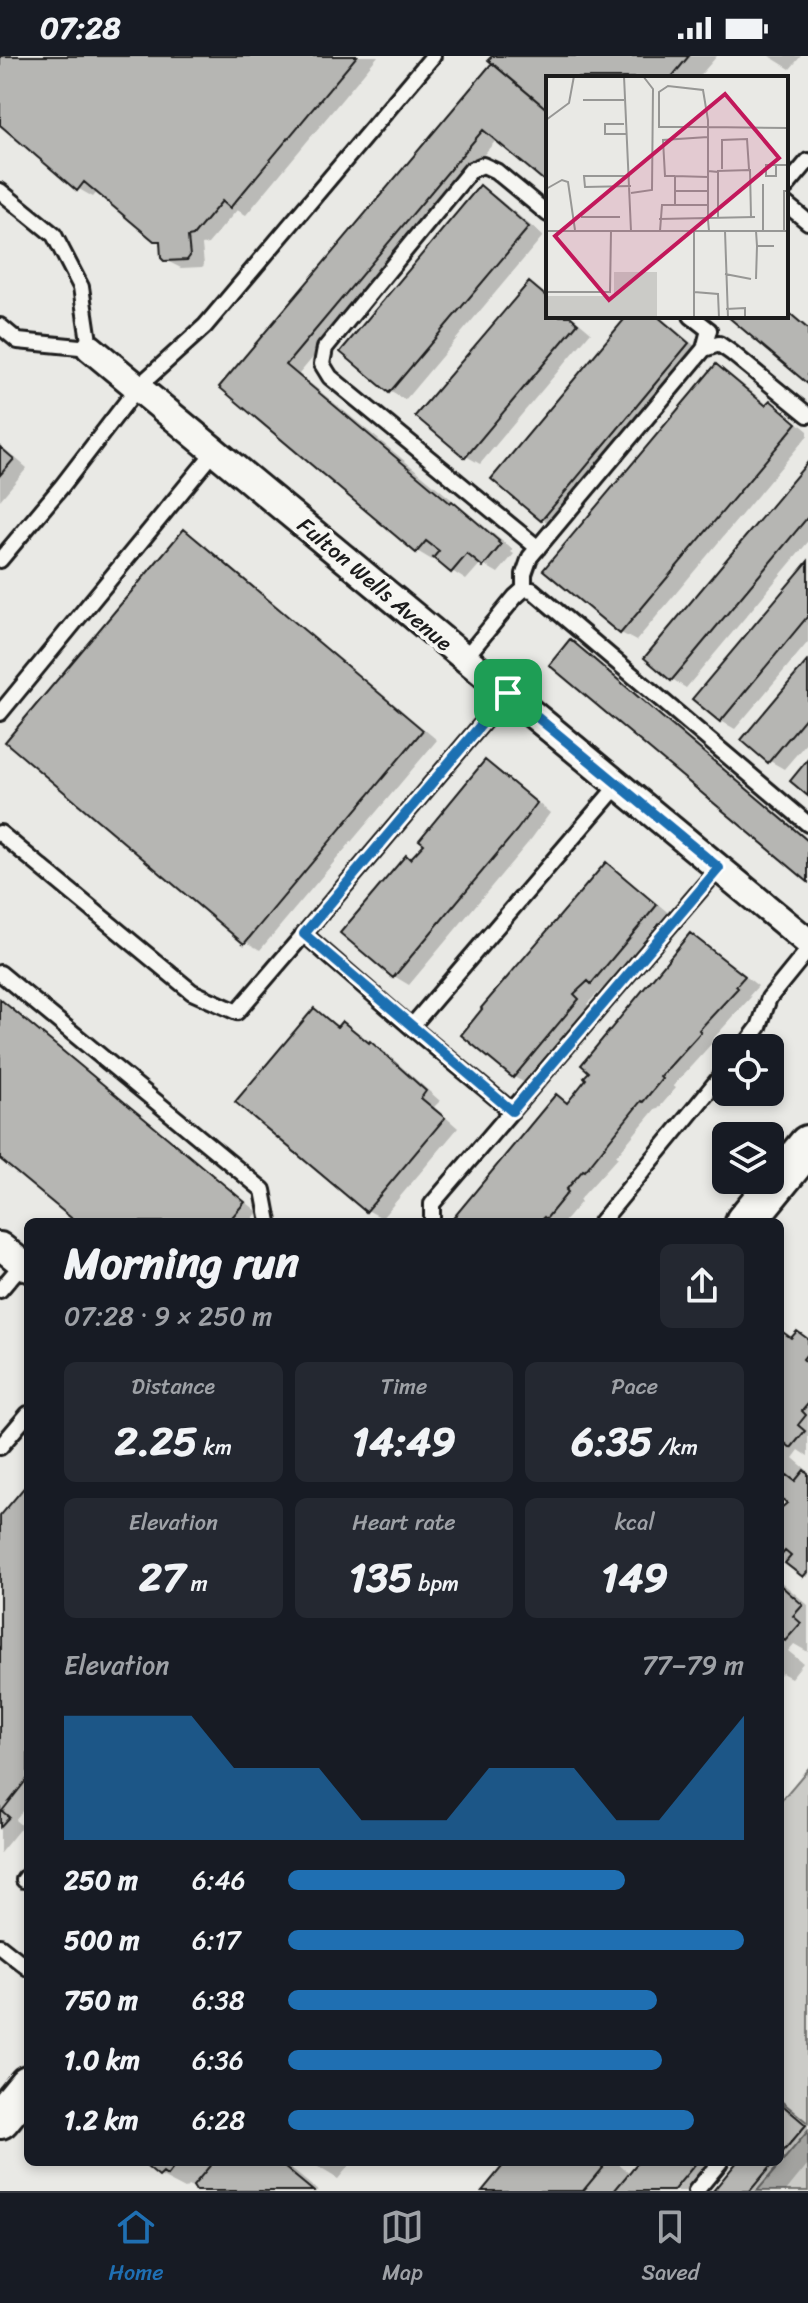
<!DOCTYPE html>
<meta charset="utf-8">
<style>
:root{--surface:#171b24;--page:#242831;--text:#f1f3f6;--muted:#9ea1a6;--line:#363941;--accent:#1f6fb2}
body{margin:0;font-family:Sriracha,sans-serif;background:var(--page);color:var(--text);height:100vh;display:flex;flex-direction:column;font-size:30px;white-space:nowrap}
*{box-sizing:border-box;margin:0}
p{font-size:26px;color:var(--muted)}
.icon{flex:none;width:44px;height:44px;fill:none;stroke:currentColor;stroke-width:2;stroke-linecap:round;stroke-linejoin:round}
.map{position:relative;flex:1;overflow:hidden}
.panel{position:absolute;left:24px;top:1162px;width:760px;height:948px;display:flex;flex-direction:column;background:var(--surface);border-radius:12px;box-shadow:0 4px 12px #0003}
.panel>*{flex:none}
.buttons{position:absolute;left:712px;top:978px;display:grid;gap:16px}
.buttons a{display:grid;place-items:center;width:72px;height:72px;border-radius:12px;background:var(--surface);box-shadow:0 4px 12px #0003;font-size:40px}
.pin{position:absolute;display:grid;place-items:center;width:68px;height:68px;color:#fff;margin:-34px;border-radius:16px;box-shadow:0 4px 12px #0006}
.round{display:grid;place-items:center;flex:none;width:84px;height:84px;border-radius:12px;background:var(--page)}
.overview{display:flex;align-items:center;justify-content:space-between;height:136px;padding:0 40px}
h1{font-size:44px;font-weight:700;line-height:60px}
.metrics{display:grid;grid-template-columns:repeat(3,1fr);gap:12px;height:136px;padding:8px 40px}
.metrics div{display:grid;align-content:center;border-radius:12px;background:var(--page);text-align:center}
.metrics b{font-size:40px;font-weight:700}
.metrics small{font-size:22px;font-weight:400}
.metrics p{font-size:22px}
.chart{height:224px;padding:16px 40px}
.chart p{display:flex;justify-content:space-between}
.chart svg{width:100%;height:144px;margin-top:8px;fill:var(--accent);opacity:.7}
ul{padding:0 40px;list-style:none;font-size:26px}
li{display:grid;grid-template-columns:128px 96px 1fr;align-items:center;height:60px}
li i{height:20px;border-radius:10px;background:var(--accent)}
.status{display:flex;justify-content:space-between;align-items:center;height:56px;padding:0 40px;background:var(--surface);direction:ltr}
.status svg{height:22px;fill:currentColor}
.tabs{display:flex;justify-content:space-around;align-items:center;height:112px;border-top:2px solid var(--line);background:var(--surface);font-size:22px;color:var(--muted)}
.tabs a{display:grid;justify-items:center;gap:4px}
.tabs .current{color:var(--accent)}
.map>svg:first-child{display:block}
.green{fill:#cbcbc7;stroke:#747472;stroke-width:2}
.shadow{fill:#0003}
.building{fill:#b6b6b3;stroke:#1c1c1c;stroke-width:2}
.lines{fill:none;stroke-linecap:round;stroke-linejoin:round}
.service-casing{stroke:#1c1c1c;stroke-width:20}
.minor-casing{stroke:#1c1c1c;stroke-width:32}
.secondary-casing{stroke:#1c1c1c;stroke-width:44}
.service{stroke:#f6f6f2;stroke-width:14}
.minor{stroke:#f6f6f2;stroke-width:26}
.secondary{stroke:#f6f6f2;stroke-width:38}
.route-casing{stroke:#fff;stroke-width:16}
.route{stroke:#1f6fb2;stroke-width:10}
.labels{text-anchor:middle;dominant-baseline:central;stroke-width:8;stroke-linejoin:round;paint-order:stroke}
.street-label{font-size:22px;fill:#1c1c1c;stroke:#f6f6f2}
.inset-road{fill:none;stroke:#979795;stroke-width:2}
.view{fill:#c2185b;fill-opacity:0.15;stroke:#c2185b;stroke-width:4}
.inset-edge{fill:none;stroke:#1c1c1c;stroke-width:4}
</style>
<div class="status"><b>07:28</b><svg viewBox="0 0 49 12"><path d="M0 12V9h3v3zM5 12V6h3v6zM10 12V3h3v9zM15 12V0h3v12zM26 1h20v11H26zM47 4h2v5h-2z"/></svg></div>
<div class="map">
<svg width="808" height="2135" viewBox="0 0 808 2135">
<rect width="100%" height="100%" fill="#e9e9e5"/>
<filter id="ink" filterUnits="userSpaceOnUse"><feTurbulence type="fractalNoise" baseFrequency=".0125" numOctaves="2"/><feDisplacementMap in="SourceGraphic" scale="16" xChannelSelector="R" yChannelSelector="G"/><feConvolveMatrix kernelMatrix="1 2 1 2 8 2 1 2 1" color-interpolation-filters="sRGB"/></filter>
<g filter="url(#ink)">
<!-- green -->
<path class="green" d="M808,1713V2067L780,2044V1746Z
M808,2075V2135H757Z"/>
<!-- shadow -->
<path class="shadow" d="M0,0H378L246,159L237,154L208,188L202,189L204,209L202,211L181,212L165,204L162,188L98,135L93,141L79,133L0,67Z
M494,0H717L698,22H548V126L497,83L299,318L513,494L511,496L514,498L498,517L481,507L466,524L452,515L434,501L432,504L417,495L222,331L494,6Z
M769,0H801L790,13Z
M480,132L495,140L543,180L405,344L391,336L343,296Z
M529,228L548,240V260H572L591,276L480,408L466,400Z
M786,253L808,271V326L730,260H786Z
M630,260H659L703,297L557,471L542,463Z
M717,310L731,319L768,349L770,346L784,355L808,375V379L636,585L621,577L546,514Z
M0,389L27,412L0,444Z
M808,409V486L686,632L672,623Z
M184,476L199,484L437,684L260,894L246,886Z
M808,508V586L735,673L721,665Z
M570,586L585,594L808,783V823Z
M808,607V685L784,713L770,705Z
M485,707L500,715L550,757L532,782L409,929L394,920L411,804L427,788Z
M606,808L620,817L671,859L607,935L603,932L587,948L593,953L529,1029L514,1021Z
M690,880L705,888L758,930L749,940L751,941L712,984L714,985L673,1030L676,1032L658,1053L656,1052L616,1100L618,1101L579,1144L581,1146L564,1166H453L557,1041L569,1047Z
M0,942L258,1156L250,1166H79L0,1100Z
M314,955L339,972L343,967L357,976L385,996L440,1045L434,1051L458,1072L382,1162L367,1154Z
M780,1277L793,1283L798,1277L808,1283V1400L799,1394L793,1402L808,1415L806,1417L808,1418V1522L780,1503V1452L784,1454L790,1447L780,1438Z
M28,1430V1748L15,1764L22,1770L0,1797V1464Z
M780,1525L808,1549V1596L794,1588L788,1595L803,1607L791,1622L782,1617L780,1619Z
M780,2043L808,2067V2108L786,2135H716L740,2106H780Z
M144,2106H283L318,2135H199L194,2129L192,2132L188,2130L185,2133L160,2120Z
M310,2106H352L338,2123Z
M508,2106H617L631,2118L641,2106H732L708,2135H484Z"/>
<!-- building -->
<path class="building" d="M0,0H357L230,152L222,145L193,180L188,181L190,200L187,204L164,205L161,202L160,185H154L84,126L77,135L0,69Z
M492,0H689L671,22H548V54L488,4Z
M492,7L548,54V128L483,74L286,309L450,447L452,445L499,485L498,486L501,489L483,511L467,498L451,517L433,502L439,495L426,485L416,497L219,331Z
M480,129L529,171L389,337L340,296Z
M529,226L548,242V260H570L578,267L465,402L415,360Z
M786,254L808,273V328L727,260H786Z
M627,260H657L689,287L541,465L491,423Z
M716,308L765,349L770,344L797,367L620,578L543,514Z
M0,391L14,403L0,419Z
M808,406V461L671,625L644,602Z
M184,473L423,674L244,888L5,686Z
M808,505V560L720,666L692,643Z
M570,583L808,785V826L549,609Z
M808,604V659L768,707L741,684Z
M808,703V740L790,725Z
M485,704L537,747L517,774L393,922L340,877L406,799L410,803L424,788L419,784Z
M606,806L657,849L591,928L588,925L574,938L579,943L513,1022L461,979L482,953L481,952Z
M690,877L745,920L736,930L738,932L699,974L701,976L660,1021L662,1023L643,1046L641,1045L585,1115L583,1114L566,1134L568,1136L546,1163L544,1161L539,1166H450L556,1038L567,1047L586,1023L584,1021L589,1016L581,1009Z
M0,943L245,1146L228,1166H76L0,1103Z
M314,952L337,971L342,965L369,987L370,985L426,1035L421,1042L445,1062L366,1156L235,1046Z
M780,1274L791,1282L797,1275L808,1283V1297L803,1303L808,1308V1348L802,1355L806,1359L798,1369L805,1375L791,1392L780,1383Z
M804,1414L808,1417V1515L803,1521L785,1507L791,1500L785,1495L780,1501V1453L787,1447L780,1441V1428L787,1419L795,1425Z
M28,1427V1722L2,1755L9,1761L0,1771V1460Z
M780,1529L803,1549L793,1560L801,1567L785,1585L780,1581Z
M780,2047L806,2069L780,2099Z
M141,2106H178L167,2120L163,2117L159,2121Z
M213,2106H278L313,2135H196L193,2130Z
M506,2106H607L583,2135H482Z
M638,2106H697L673,2135H614Z
M737,2106H774L750,2135H713Z"/>
<g class="lines">
<!-- service casing -->
<g class="service-casing">
<path id="service" d="M786,131L808,105
M0,135L54,179L81,231L90,292L18,285L0,270
M786,148L808,166
M691,260L709,274L704,293
M538,492L330,321L322,308L325,292L471,114L483,109L496,115L548,158
M0,504L62,430L138,331L205,270L433,0
M524,533V518L530,501L704,293L719,288L732,297L808,359
M465,602L515,541L524,533L532,534L808,768
M0,657L215,395
M0,777L192,936L237,956L304,878
M0,917L263,1134L269,1166
M411,971L304,878L508,637
M743,992L759,971L769,942L808,894
M512,1055L411,971L618,729
M432,1166V1148L719,812
M601,1166L726,1014
M0,1234L23,1207
M0,1391L28,1358
M24,1824L28,1819
M0,1890L28,1912
M696,2135L720,2106"/>
</g>
<!-- minor casing -->
<g class="minor-casing">
<path id="minor" d="M90,292L808,886
M0,1190L28,1212"/>
</g>
<!-- secondary casing -->
<g class="secondary-casing">
<path id="secondary" d="M745,1166L808,1089
M0,2063L28,2029"/>
</g>
<!-- service -->
<use href="#service" class="service"/>
<!-- minor -->
<use href="#minor" class="minor"/>
<!-- secondary -->
<use href="#secondary" class="secondary"/>
</g>
</g>
<g class="lines" filter="url(#ink)">
<!-- route casing -->
<g class="route-casing">
<path id="route" d="M508,637L719,812L512,1055L304,878Z"/>
</g>
<!-- route -->
<use href="#route" class="route"/>
</g>
<g class="labels">
<!-- street labels -->
<g class="street-label">
<text transform="translate(375 528) rotate(40)">Fulton Wells Avenue</text>
</g>
</g>
<!-- overview -->
<g transform="translate(546 20)">
<rect width="242" height="242" fill="#e9e9e5"/>
<path d="M68,196H111V242H0V220H68Z" fill="#cbcbc7"/>
<path class="inset-road" d="M78,0L85,155M37,24H78M0,44L23,27L28,0M78,48H59V58H80M230,89V100H220V89H242M176,93V64L201,63L203,93M162,95L172,96V141M171,95L204,94L205,141M84,100H38L39,111L85,110M129,100H119L117,64L162,61M0,113L16,104L22,106L29,154M129,115V100L162,101M85,117L106,114L107,13L97,0M129,129V115H162M35,141H74M113,143L209,141M0,155H242M114,155L116,129H162M148,155V242M163,155L162,144V44L157,14L122,10L113,16V51H162L242,52M179,155L182,242M210,155L211,170H228M217,155V108M238,155V115H242M179,198L205,203M210,203L211,170M0,216H64L65,155M148,216L172,218L173,242M180,233L199,232V242"/>
<path class="view" d="M179,18L233,82L63,224L9,160Z"/>
<rect width="242" height="242" class="inset-edge"/>
</g>
</svg>
<div class="buttons">
<a><svg class="icon" aria-label="locate" viewBox="0 0 24 24"><circle cx="12" cy="12" r="6"/><path d="M12 2v4M12 18v4M2 12h4M18 12h4"/></svg></a>
<a><svg class="icon" aria-label="layers" viewBox="0 0 24 24"><path d="M12 4l9 5-9 5-9-5zM3 14l9 5 9-5"/></svg></a>
</div>
<div class="pin" style="left:508px;top:637px;background:#1e9e55"><svg class="icon" aria-label="arrive" viewBox="0 0 24 24"><path d="M6 21V4h12l-3 4 3 4H6"/></svg></div>
<section class="panel">
<div class="overview"><div><h1>Morning run</h1><p>07:28 · 9 × 250 m</p></div><a class="round"><svg class="icon" aria-label="share" viewBox="0 0 24 24"><path d="M12 15V3M7 8l5-5 5 5M5 13v7h14v-7"/></svg></a></div>
<div class="metrics">
<div><p>Distance</p><b>2.25<small> km</small></b></div>
<div><p>Time</p><b>14:49</b></div>
<div><p>Pace</p><b>6:35<small> /km</small></b></div>
</div>
<div class="metrics">
<div><p>Elevation</p><b>27<small> m</small></b></div>
<div><p>Heart rate</p><b>135<small> bpm</small></b></div>
<div><p>kcal</p><b>149</b></div>
</div>
<div class="chart"><p><span>Elevation</span>77–79 m</p>
<svg viewBox="0 0 160 44" preserveAspectRatio="none"><path d="M0 44V6L10 6L20 6L30 6L40 22L50 22L60 22L70 38L80 38L90 38L100 22L110 22L120 22L130 38L140 38L150 22L160 6V44z"/></svg>
</div>
<ul>
<li><b>250 m</b>6:46<i style="width:74%"></i></li>
<li><b>500 m</b>6:17<i style="width:100%"></i></li>
<li><b>750 m</b>6:38<i style="width:81%"></i></li>
<li><b>1.0 km</b>6:36<i style="width:82%"></i></li>
<li><b>1.2 km</b>6:28<i style="width:89%"></i></li>
</ul>
</section>
</div>
<nav class="tabs">
<a class="current"><svg class="icon" aria-label="home" viewBox="0 0 24 24"><path d="M3 11l9-7 9 7M6 9v11h12V9"/></svg>Home</a>
<a><svg class="icon" aria-label="map" viewBox="0 0 24 24"><path d="M3 6l6-2 6 2 6-2v14l-6 2-6-2-6 2zM9 4v14M15 6v14"/></svg>Map</a>
<a><svg class="icon" aria-label="saved" viewBox="0 0 24 24"><path d="M7 4h10v16l-5-4-5 4z"/></svg>Saved</a>
</nav>
